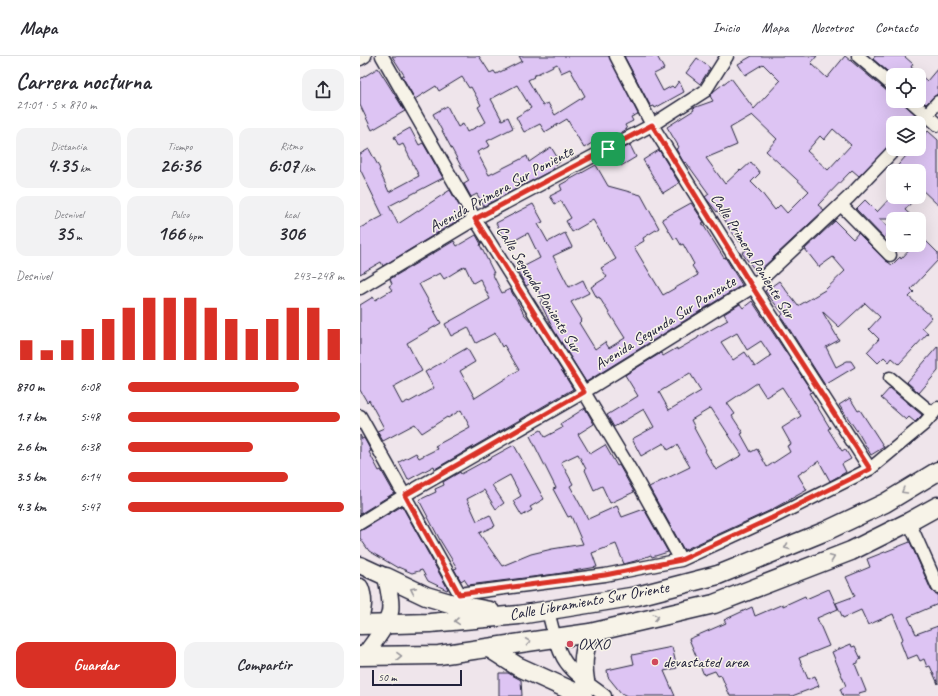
<!DOCTYPE html>
<html lang="es">
<meta charset="utf-8">
<style>
:root{--surface:#fff;--page:#f2f2f3;--text:#2b2b33;--muted:#7c7c81;--line:#e1e1e2;--accent:#d93025}
body{margin:0;font-family:Caveat,sans-serif;background:var(--page);color:var(--text);height:100vh;display:flex;flex-direction:column;font-size:15px;white-space:nowrap}
*{box-sizing:border-box;margin:0}
p{font-size:13px;color:var(--muted)}
.icon{flex:none;width:22px;height:22px;fill:none;stroke:currentColor;stroke-width:2;stroke-linecap:round;stroke-linejoin:round}
.map{position:relative;flex:1;overflow:hidden}
.sheet{display:flex;flex-direction:column;background:var(--surface);width:360px}
.sheet>*{flex:none}
.tools{position:absolute;left:526px;top:12px;display:grid;gap:8px}
.tools a{display:grid;place-items:center;width:40px;height:40px;border-radius:8px;background:var(--surface);box-shadow:0 4px 16px #0002;font-size:20px}
.scale{position:absolute;left:12px;bottom:10px;width:90px;box-sizing:border-box;padding-left:4px;border:2px solid #22223b;border-top:0;font-size:11px;line-height:14px;white-space:nowrap;color:#22223b;-webkit-text-stroke:3px #f7f3e8;paint-order:stroke}
.pin{position:absolute;display:grid;place-items:center;width:34px;height:34px;color:#fff;margin:-17px;border-radius:8px;box-shadow:0 2px 6px #0006}
.round{display:grid;place-items:center;flex:none;width:42px;height:42px;border-radius:12px;background:var(--page)}
.head{display:flex;align-items:center;justify-content:space-between;height:68px;padding:0 16px}
h1{font-size:22px;font-weight:600;line-height:30px}
.metrics{display:grid;grid-template-columns:repeat(3,1fr);gap:6px;height:68px;padding:4px 16px}
.metrics div{display:grid;align-content:center;border-radius:10px;background:var(--page);text-align:center}
.metrics b{font-size:20px;font-weight:600}
.metrics small{font-size:11px;font-weight:400}
.metrics p{font-size:11px}
.chart{height:112px;padding:8px 16px}
.chart p{display:flex;justify-content:space-between}
.chart svg{width:100%;height:72px;margin-top:4px;stroke:var(--accent);stroke-width:6}
.action{display:flex;gap:8px;margin-top:auto;padding:8px 16px}
.action a{flex:1;height:46px;border-radius:12px;background:var(--accent);color:#fff;font-size:16px;font-weight:600;line-height:46px;text-align:center}
.action a+a{background:var(--page);color:var(--text)}
ul{padding:0 16px;list-style:none;font-size:13px}
li{display:grid;grid-template-columns:64px 48px 1fr;align-items:center;height:30px}
li i{height:10px;border-radius:5px;background:var(--accent)}
header{display:flex;align-items:center;gap:24px;box-sizing:border-box;height:56px;padding:0 20px;background:var(--surface);border-bottom:1px solid var(--line)}
header strong{font-size:19px}
nav{display:flex;gap:22px;margin-inline-start:auto;font-size:14px}
main{display:flex;flex:1;min-height:0}
.map>svg:first-child{display:block}
.building{fill:#ddc4f3;stroke:#22223b;fill-rule:evenodd}
.lines{fill:none;stroke-linecap:round;stroke-linejoin:round}
.street-casing{stroke:#22223b;stroke-width:15}
.secondary-casing{stroke:#22223b;stroke-width:19}
.primary-casing{stroke:#22223b;stroke-width:21}
.street{stroke:#f7f3e8;stroke-width:12}
.secondary{stroke:#f7f3e8;stroke-width:16}
.primary{stroke:#f7f3e8;stroke-width:18}
.oneway{stroke:#97959a}
.route-casing{stroke:#fff;stroke-width:8}
.route{stroke:#d93025;stroke-width:5}
.poi-dot{fill:#d1495b;stroke:#f7f3e8;stroke-width:1.5}
.labels{text-anchor:middle;dominant-baseline:central;stroke-width:3;stroke-linejoin:round;paint-order:stroke}
.street-label{font-size:16px;fill:#22223b;stroke:#f7f3e8}
.poi-label{font-size:16px;fill:#22223b;stroke:#f7f3e8;text-anchor:start}
</style>
<header>
<strong>Mapa</strong>
<nav><a>Inicio</a><a>Mapa</a><a>Nosotros</a><a>Contacto</a></nav>
</header>
<main>
<section class="sheet">
<div class="head"><div><h1>Carrera nocturna</h1><p>21:01 · 5 × 870 m</p></div><a class="round"><svg class="icon" aria-label="share" viewBox="0 0 24 24"><path d="M12 15V3M7 8l5-5 5 5M5 13v7h14v-7"/></svg></a></div>
<div class="metrics">
<div><p>Distancia</p><b>4.35<small> km</small></b></div>
<div><p>Tiempo</p><b>26:36</b></div>
<div><p>Ritmo</p><b>6:07<small> /km</small></b></div>
</div>
<div class="metrics">
<div><p>Desnivel</p><b>35<small> m</small></b></div>
<div><p>Pulso</p><b>166<small> bpm</small></b></div>
<div><p>kcal</p><b>306</b></div>
</div>
<div class="chart"><p><span>Desnivel</span>243–248 m</p>
<svg viewBox="0 0 160 44" preserveAspectRatio="none"><path d="M5 44V32M15 44V38M25 44V32M35 44V25M45 44V19M55 44V12M65 44V6M75 44V6M85 44V6M95 44V12M105 44V19M115 44V25M125 44V19M135 44V12M145 44V12M155 44V25"/></svg>
</div>
<ul>
<li><b>870 m</b>6:08<i style="width:79%"></i></li>
<li><b>1.7 km</b>5:48<i style="width:98%"></i></li>
<li><b>2.6 km</b>6:38<i style="width:58%"></i></li>
<li><b>3.5 km</b>6:14<i style="width:74%"></i></li>
<li><b>4.3 km</b>5:47<i style="width:100%"></i></li>
</ul>
<div class="action"><a>Guardar</a><a>Compartir</a></div>
</section>
<div class="map">
<svg width="578" height="640" viewBox="0 0 578 640">
<rect width="100%" height="100%" fill="#efe5eb"/>
<filter id="ink" filterUnits="userSpaceOnUse"><feTurbulence type="fractalNoise" baseFrequency=".025" numOctaves="2"/><feDisplacementMap in="SourceGraphic" scale="8" xChannelSelector="R" yChannelSelector="G"/><feConvolveMatrix kernelMatrix="1 2 1 2 8 2 1 2 1" color-interpolation-filters="sRGB"/></filter>
<g filter="url(#ink)">
<!-- building -->
<path class="building" d="M32,0H119L130,17L134,15L136,18L162,5L159,0H249L278,58L271,61L273,65L265,69L267,73L262,76L243,87L240,82L224,92L207,63L185,76L180,68L164,76L156,61L171,52L157,29L131,43L142,64L148,61L153,72L127,85L130,90L117,96L129,119L167,100L169,106L191,91L200,106L193,111L194,113L124,150L117,138L111,141L104,128L109,125L73,58L87,50L98,71L103,68L107,76L126,66L118,51L121,49L111,31L109,32L102,21L79,35L76,30L55,43L42,20L44,19ZM197,8L201,17L210,13L225,40L195,59L188,47L183,50L168,24L174,21L173,20Z
M264,0H297L304,13L294,18L303,35L312,30L314,32L319,25L324,36L295,52L294,50L291,51Z
M392,0H457L451,7L467,22L485,0L528,36L533,37V45H544L546,50L556,59L552,67H533V86L499,120L492,114L458,149L464,154L397,217L382,197L386,194L368,171L369,170L358,155L357,156L345,141L349,138L326,106L324,107L316,93L319,91L307,71L334,54L333,52L353,45L350,40L354,35L371,22L394,53L420,25L403,8L385,19L378,8ZM392,59L417,83L406,95L449,135L427,157L420,149L415,154L401,136L391,126L400,117L391,106L381,115L380,114L365,128L346,102L377,89L370,72ZM473,73L491,89L468,114L447,95L460,80L464,84Z
M515,0H544L553,8L551,11L567,25L578,12V37L566,48L559,42V19H533V20L513,3Z
M337,2L350,12L340,28L326,17Z
M18,12L45,55L12,74L0,49V23Z
M50,72L59,89L63,87L83,122L29,150L38,168L90,134L105,160L23,210L21,206L0,218V172L23,160L0,113V98L9,93L20,113L19,114L29,136L59,120L43,88L39,90L34,81Z
M568,75L578,84V149L559,131V115H533L552,93H559V85Z
M270,89L276,101L261,110L254,98Z
M299,94L319,127L303,137L283,104Z
M236,109L248,130L281,139L299,172L283,182L284,185L274,191L303,239L338,219L332,210L334,208L323,188L321,189L317,182L314,183L302,163L331,147L344,166L342,167L364,202L365,201L382,229L226,326L193,273L180,246L183,244L174,225L166,230L157,214L180,202L168,177L148,188L136,167L173,148L183,166L178,168L188,186L205,177L212,191L193,200L209,231L223,224L229,237L211,246L222,264L219,267L235,293L245,286L249,292L265,282L239,241L237,242L231,231L247,221L241,212L256,203L246,187L243,184L241,177L233,164L212,176L206,165L211,162L201,145L195,148L190,140L202,134L200,129Z
M531,141H556L545,154L555,163H519L531,174L524,182L496,153L505,144L517,156Z
M475,165L493,183L498,177L525,204L532,209L540,201L541,203L554,189H559V184L562,181L578,197V204L551,233L554,236L549,241L572,261L562,272L568,277L539,308L532,302L529,306L524,301L518,307L507,296L519,283L509,273L520,261L505,247L479,271L462,255L479,284L466,291L476,311L487,305H491L495,311L465,329L421,260L423,258L405,235L419,225L438,250L465,234L485,215L473,201L459,211L445,193Z
M116,179L121,188L120,189L134,217H132L142,237L150,233L164,258L173,268L213,333L75,413L74,410L48,424L39,406L56,397L59,402L77,393L75,390L110,371L101,354L88,362L87,361L62,377L55,368L23,385L17,375L24,372L9,344L7,346L0,334V249L13,241L15,244L32,234L29,230L32,228L30,223L94,185L97,190ZM105,210L113,227L120,223L130,243L85,268L91,280L108,271L116,287L135,277L142,291L144,289L159,314L115,342L100,315L115,306L107,292L65,316L74,332L49,346L48,345L42,348L33,331L62,315L47,287L81,267L59,228L80,217L84,223Z
M392,245L452,336L449,337L470,372L468,373L482,395L485,393L491,403L482,408L486,416L470,425L459,405L438,419L447,434L409,455L324,494L289,431L330,411L317,389L308,394L304,387L281,400L272,383L294,371L284,353L254,371L247,359L278,340L265,319L301,297L303,300L317,292V294L338,282V281L368,264L364,258L380,248L383,252ZM377,277L387,294L401,285L411,300L395,311L385,296L373,304L361,286ZM330,317L341,335L309,354L299,336ZM397,327L406,341L422,331L441,360L422,372L431,388L427,390L430,396L407,411L397,393L391,396L381,378L383,377L372,360L375,358L367,347ZM351,352L382,399L356,414L345,395L346,394L334,372H335L331,364Z
M578,290V315L559,337L547,326Z
M530,332L562,359L555,366L549,361L546,364L521,342Z
M490,342L498,355L500,354L524,391L511,399L499,378L479,349Z
M225,352L234,368L218,378L230,398L245,389L257,410L259,409L274,436L250,447L242,430L234,434L225,414L226,413L218,398L201,406L213,428L210,430L228,463L257,450L262,461L284,453L308,496L292,501L291,499L275,505L264,508L256,488L232,497L237,511L196,518L108,529L104,523L101,525L94,513L97,512L80,484L59,444L76,436L75,433L84,429L83,426L100,416L101,418L154,389L184,443L170,451L172,454L162,460L153,445L161,440L150,419L132,429L144,447L136,453L124,434L107,443L117,465L130,459L135,470L119,477L142,510L171,498L192,493L223,488L211,460L208,461L193,433L196,432L170,380L181,374L185,381L202,372L200,368Z
M0,379L2,383L4,382L11,395L9,396L19,415L21,414L34,437L0,458Z
M42,450L88,533L87,534L68,525L62,514L52,517L38,511V512L9,495L0,482V474L4,473Z
M550,486L571,534L574,537L578,538V548L548,561L556,578L578,570V628L570,610L567,611L564,603L560,605L557,599L547,603L540,585L543,583L533,558L508,569L501,554L483,562L476,547L495,540L486,521L510,511L507,503Z
M469,533L478,553L457,562L469,590L439,602L448,623L455,620L459,630L432,640H370L361,619L358,620L355,615L344,619L329,583L366,567L364,564L392,551L395,560L423,548V550L445,540L446,543Z
M491,588L492,591L495,590L501,603L498,605V607L495,608L506,635L499,637L500,640H483L480,633L486,630L472,596Z
M312,591L317,612L304,615L315,640H267L261,637L248,621L247,614L274,608L272,599Z
M139,617H148L161,624L162,640H139Z"/>
<g class="lines">
<!-- street casing -->
<g class="street-casing">
<path id="street" d="M22,0L115,163L224,336L273,418L321,504
M256,0L292,69L393,231L510,413
M498,0L533,30
M0,3L5,0
M551,45L578,69
M559,67L578,46
M481,149L530,199
M0,232L115,163L292,69L345,35L367,0
M530,322L573,358
M0,360L103,544
M549,466L578,531
M0,467L45,439L224,336L393,231L489,141L535,93
M99,538L245,519L321,504L412,462L510,413L563,369L578,352
M188,555C192,570 195,588 203,602C212,618 231,629 245,640"/>
</g>
<!-- secondary casing -->
<g class="secondary-casing">
<path id="secondary" d="M0,509L26,521C28,531 32,544 30,556C27,571 13,587 4,600
M0,531C5,544 3,552 0,565"/>
</g>
<!-- primary casing -->
<g class="primary-casing">
<path id="primary" d="M26,521L66,540L93,548L130,555
M0,569L70,567L159,559L277,540L358,519L466,475L525,447L578,415
M129,592L157,610L223,640
M0,600L79,599L195,582L230,577L354,548L491,495L549,466L578,450
M225,625C222,606 224,595 230,577"/>
</g>
<!-- street -->
<use href="#street" class="street"/>
<!-- secondary -->
<use href="#secondary" class="secondary"/>
<!-- primary -->
<use href="#primary" class="primary"/>
</g>
<!-- one-way arrows -->
<defs><path id="oneway-chevron" d="M-2-3.5L2.5 0L-2 3.5" fill="none" stroke-width="1.6" stroke-linecap="round" stroke-linejoin="round"/></defs>
<g class="oneway">
<use href="#oneway-chevron" transform="translate(544 435) rotate(149)"/>
<use href="#oneway-chevron" transform="translate(427 491) rotate(158)"/>
<use href="#oneway-chevron" transform="translate(472 502) rotate(-21)"/>
<use href="#oneway-chevron" transform="translate(53 534) rotate(-154)"/>
<use href="#oneway-chevron" transform="translate(296 561) rotate(-13)"/>
<use href="#oneway-chevron" transform="translate(97 565) rotate(175)"/>
<use href="#oneway-chevron" transform="translate(168 586) rotate(-8)"/>
<use href="#oneway-chevron" transform="translate(39 600) rotate(-1)"/>
</g>
</g>
<g class="lines" filter="url(#ink)">
<!-- route casing -->
<g class="route-casing">
<path id="route" d="M292,69L393,232L510,413L412,462L321,504L245,519L99,538L45,439L224,336L115,163Z"/>
</g>
<!-- route -->
<use href="#route" class="route"/>
</g>
<!-- markers -->
<g class="poi-dot">
<circle cx="210" cy="588" r="4"/>
<circle cx="295" cy="606" r="4"/>
</g>
<g class="labels">
<!-- street labels -->
<g class="street-label">
<text transform="translate(141 133) rotate(-29)">Avenida Primera Sur Poniente</text>
<text transform="translate(393 200) rotate(58)">Calle Primera Poniente Sur</text>
<text transform="translate(179 233) rotate(58)">Calle Segunda Poniente Sur</text>
<text transform="translate(305 267) rotate(-32)">Avenida Segunda Sur Poniente</text>
<text transform="translate(229 545) rotate(-10)">Calle Libramiento Sur Oriente</text>
</g>
<!-- poi labels -->
<g class="poi-label">
<text x="218" y="588">OXXO</text>
<text x="303" y="606">devastated area</text>
</g>
</g>
</svg>
<div class="tools">
<a><svg class="icon" aria-label="locate" viewBox="0 0 24 24"><circle cx="12" cy="12" r="6"/><path d="M12 2v4M12 18v4M2 12h4M18 12h4"/></svg></a>
<a><svg class="icon" aria-label="layers" viewBox="0 0 24 24"><path d="M12 4l9 5-9 5-9-5zM3 14l9 5 9-5"/></svg></a>
<a>+</a>
<a>−</a>
</div>
<div class="scale">50 m</div>
<div class="pin" style="left:248px;top:93px;background:#1e9e55"><svg class="icon" aria-label="arrive" viewBox="0 0 24 24"><path d="M6 21V4h12l-3 4 3 4H6"/></svg></div>
</div>
</main>
